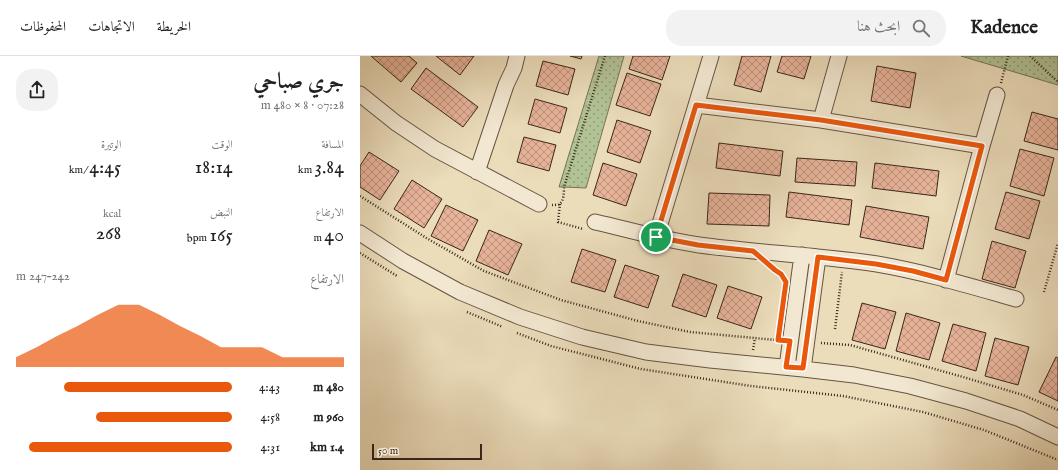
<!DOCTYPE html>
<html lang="ar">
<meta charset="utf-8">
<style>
:root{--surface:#fff;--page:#f2f2f2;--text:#222;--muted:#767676;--line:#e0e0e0;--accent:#ea580c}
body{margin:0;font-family:"IM FELL English",Amiri,serif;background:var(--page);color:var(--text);direction:rtl;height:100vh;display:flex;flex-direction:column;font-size:15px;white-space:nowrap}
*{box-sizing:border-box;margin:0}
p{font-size:13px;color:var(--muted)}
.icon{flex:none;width:22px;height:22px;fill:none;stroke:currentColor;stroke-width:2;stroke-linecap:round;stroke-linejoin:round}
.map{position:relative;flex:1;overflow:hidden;direction:ltr}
.panel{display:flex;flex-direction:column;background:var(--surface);width:360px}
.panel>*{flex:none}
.scale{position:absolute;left:12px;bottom:10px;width:110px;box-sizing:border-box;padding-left:4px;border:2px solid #3b261b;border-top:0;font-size:11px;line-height:14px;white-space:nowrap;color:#3b261b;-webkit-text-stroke:3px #f2e8d2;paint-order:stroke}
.pin{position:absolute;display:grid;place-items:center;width:34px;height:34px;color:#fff;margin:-17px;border:2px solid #fff;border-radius:50%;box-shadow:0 1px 4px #0007}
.round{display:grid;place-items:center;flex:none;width:42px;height:42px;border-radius:16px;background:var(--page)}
.summary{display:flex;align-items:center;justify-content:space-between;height:68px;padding:0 16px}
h1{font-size:22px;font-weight:600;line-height:30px}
.stats{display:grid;grid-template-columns:repeat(3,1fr);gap:6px;height:68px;padding:4px 16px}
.stats div{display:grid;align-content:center}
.stats b{font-size:20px;font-weight:600}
.stats small{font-size:11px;font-weight:400}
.stats p{font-size:11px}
.chart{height:112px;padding:8px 16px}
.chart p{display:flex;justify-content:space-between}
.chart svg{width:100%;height:72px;margin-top:4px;fill:var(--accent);opacity:.7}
ul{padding:0 16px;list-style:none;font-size:13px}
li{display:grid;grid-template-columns:64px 48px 1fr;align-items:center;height:30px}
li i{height:10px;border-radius:5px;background:var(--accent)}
header{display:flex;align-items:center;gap:24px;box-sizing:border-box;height:56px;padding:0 20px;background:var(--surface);border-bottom:1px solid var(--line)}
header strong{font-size:19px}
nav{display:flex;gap:22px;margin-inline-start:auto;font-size:14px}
.search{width:280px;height:36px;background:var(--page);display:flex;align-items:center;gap:10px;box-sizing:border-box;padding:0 14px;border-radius:16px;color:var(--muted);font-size:15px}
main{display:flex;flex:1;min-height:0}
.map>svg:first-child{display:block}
.park{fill:url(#park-dots);stroke:#767458}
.building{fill:url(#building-cross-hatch);stroke:#3b261b}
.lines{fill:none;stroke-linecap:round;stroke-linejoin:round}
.minor-casing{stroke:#675443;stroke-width:17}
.path{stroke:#3b261b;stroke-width:2.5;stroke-dasharray:1 2;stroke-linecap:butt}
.minor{stroke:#f2e8d2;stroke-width:15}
.route-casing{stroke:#fff;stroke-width:8}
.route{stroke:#ea580c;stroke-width:5}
</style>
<header>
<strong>Kadence</strong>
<div class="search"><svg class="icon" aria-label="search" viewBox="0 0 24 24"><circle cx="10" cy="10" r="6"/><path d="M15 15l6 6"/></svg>ابحث هنا</div>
<nav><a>الخريطة</a><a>الاتجاهات</a><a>المحفوظات</a></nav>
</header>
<main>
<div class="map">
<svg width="698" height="414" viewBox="0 0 698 414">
<defs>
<pattern id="park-dots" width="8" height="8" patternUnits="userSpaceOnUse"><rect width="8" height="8" fill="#b1c295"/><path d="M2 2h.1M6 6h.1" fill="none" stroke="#919d79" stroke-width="1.8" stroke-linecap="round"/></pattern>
<pattern id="building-cross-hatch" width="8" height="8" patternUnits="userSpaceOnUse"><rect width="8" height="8" fill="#e7b399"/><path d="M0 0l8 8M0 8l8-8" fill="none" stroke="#bc917c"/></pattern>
</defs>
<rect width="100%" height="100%" fill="#ebdcba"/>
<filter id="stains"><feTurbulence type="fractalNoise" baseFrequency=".005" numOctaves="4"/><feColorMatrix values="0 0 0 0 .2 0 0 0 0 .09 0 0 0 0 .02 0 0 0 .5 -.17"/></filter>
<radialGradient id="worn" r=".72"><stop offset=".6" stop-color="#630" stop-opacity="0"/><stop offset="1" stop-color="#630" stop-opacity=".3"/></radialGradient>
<!-- park -->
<path class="park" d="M239,0H264L226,132L204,131H199Z
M601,0H698V29Z"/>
<!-- building -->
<path class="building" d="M11,0H49L57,7L41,26Z
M76,0H114L100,19Z
M210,0H222L221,3Z
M273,0H310L302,24L269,13Z
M382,0H411L401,36L374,29Z
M422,0H451L444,23L417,16Z
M183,5L215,13L208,39L176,30Z
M517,10L556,17L550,52L511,45Z
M66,12L118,51L103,71L51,33Z
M267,17L301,28L290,60L256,49Z
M175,43L207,52L200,77L168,68Z
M672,56L698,63V94L664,85Z
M257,64L291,75L280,107L247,96Z
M164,81L196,89L189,115L157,106Z
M359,87L423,95L420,120L356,112Z
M660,93L694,102L684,140L650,130Z
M9,96L39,115L20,144L0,131V110Z
M437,102L497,106L495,130L435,126Z
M243,107L277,118L266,150L233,139Z
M515,107L579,115L576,140L512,132Z
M52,124L82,143L64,172L34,153Z
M429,136L492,144L489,169L426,161Z
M646,136L680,145L669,183L635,173Z
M349,137L410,139L409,170L347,168Z
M86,149L118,164L103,195L71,180Z
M506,150L569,161L563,193L500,181Z
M129,174L162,188L148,219L116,205Z
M632,185L666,195L655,232L622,223Z
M222,193L256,204L245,236L211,226Z
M265,209L299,220L288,252L254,241Z
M323,218L357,229L346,261L312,250Z
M368,230L402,241L391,273L357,262Z
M502,247L536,256L525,293L492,284Z
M546,257L580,267L569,304L536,295Z
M593,268L626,277L616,315L582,305Z
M635,282L669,291L658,329L625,320Z
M696,301L698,302V345L679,336Z"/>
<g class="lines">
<!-- minor casing -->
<g class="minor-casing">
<path id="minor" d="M0,38L36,67L75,93L179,148
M336,49L461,64L622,90
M461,64L479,0
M117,116L146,29L154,12L157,0
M235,166C270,174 304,184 339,189C398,197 458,199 517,208C564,216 610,230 656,243
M0,177L43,205L100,236L160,261L222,281L286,296L350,304L443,313L494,319L550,330L606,345L660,363L698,381
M296,181L351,0
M586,224L622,90L637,39
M427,311L442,199
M443,313L458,201"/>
</g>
<!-- path -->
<path class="path" d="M670,0L698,26
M641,27L648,0
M0,140L68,183L124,215L201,244L278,265L330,276L416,284
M200,148L198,166L223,173
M192,149C192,149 199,149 199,148C204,146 204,135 204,131L245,0
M0,197L37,220
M412,212L421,218L424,223
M684,236L698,187
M107,256L143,271
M475,273L482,216
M157,277L191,290L281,313L391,330L483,340L563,356L624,374L698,404
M461,287L490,289L603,321L663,339L698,354
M393,294L395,282"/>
<!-- minor -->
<use href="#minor" class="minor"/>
</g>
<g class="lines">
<!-- route casing -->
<g class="route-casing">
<path id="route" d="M336,49L461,64L622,90L586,224L553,215L516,208L458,201L443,312L426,311L430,285L418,284L426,226L421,218L415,214L393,195L338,189L296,181Z"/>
</g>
<!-- route -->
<use href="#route" class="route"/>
</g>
<rect width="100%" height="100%" filter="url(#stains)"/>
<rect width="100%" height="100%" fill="url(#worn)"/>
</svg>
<div class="scale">50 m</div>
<div class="pin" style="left:296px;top:181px;background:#1e9e55"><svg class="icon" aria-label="arrive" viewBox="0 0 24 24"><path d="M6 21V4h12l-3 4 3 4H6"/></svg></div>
</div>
<section class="panel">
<div class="summary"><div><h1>جري صباحي</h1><p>07:28 · 8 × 480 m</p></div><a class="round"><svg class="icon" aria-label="share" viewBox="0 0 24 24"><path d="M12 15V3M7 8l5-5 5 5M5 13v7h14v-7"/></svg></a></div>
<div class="stats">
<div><p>المسافة</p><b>3.84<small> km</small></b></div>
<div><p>الوقت</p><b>18:14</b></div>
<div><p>الوتيرة</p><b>4:45<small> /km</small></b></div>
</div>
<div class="stats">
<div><p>الارتفاع</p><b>40<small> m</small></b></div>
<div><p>النبض</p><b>165<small> bpm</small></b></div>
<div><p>kcal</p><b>268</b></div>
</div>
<div class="chart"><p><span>الارتفاع</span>242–247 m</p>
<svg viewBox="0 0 160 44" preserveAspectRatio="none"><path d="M0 44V38L10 32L20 25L30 19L40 12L50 6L60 6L70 12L80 19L90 25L100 32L110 32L120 32L130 38L140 38L150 38L160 38V44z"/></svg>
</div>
<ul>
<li><b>480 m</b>4:43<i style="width:78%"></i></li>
<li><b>960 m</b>4:58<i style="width:63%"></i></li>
<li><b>1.4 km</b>4:31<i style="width:94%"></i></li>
</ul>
</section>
</main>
